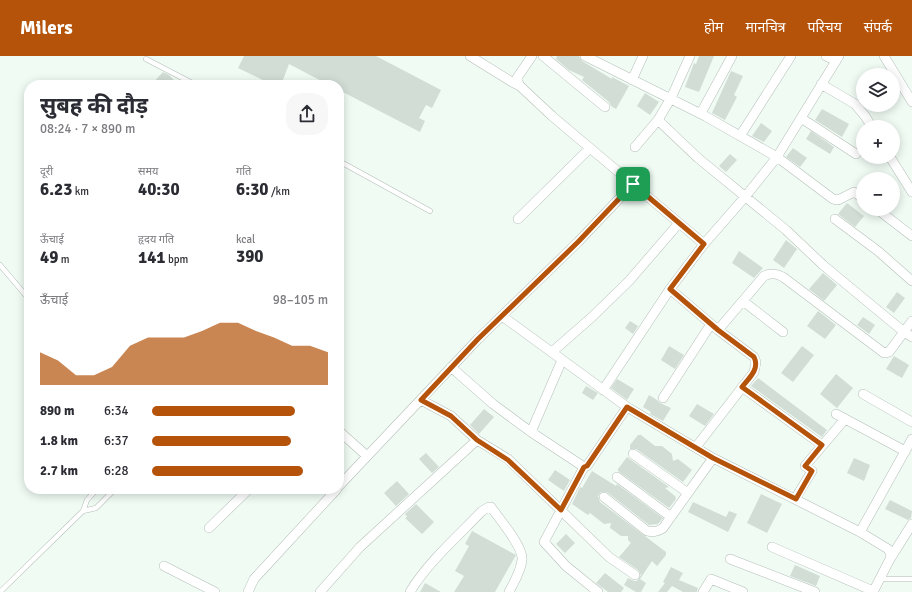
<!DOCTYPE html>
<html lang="hi">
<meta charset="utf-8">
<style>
:root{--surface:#fff;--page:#f7f7f7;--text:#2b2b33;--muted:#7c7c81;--accent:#b45309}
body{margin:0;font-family:Signika,"Noto Sans Devanagari",sans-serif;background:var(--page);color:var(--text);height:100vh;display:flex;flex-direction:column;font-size:15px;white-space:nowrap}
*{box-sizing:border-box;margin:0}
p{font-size:13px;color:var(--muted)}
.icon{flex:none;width:22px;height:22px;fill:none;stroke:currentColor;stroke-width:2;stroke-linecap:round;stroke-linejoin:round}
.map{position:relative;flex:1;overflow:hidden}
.sheet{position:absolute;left:24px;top:24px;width:320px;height:414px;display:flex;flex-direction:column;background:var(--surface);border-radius:16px;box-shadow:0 2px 10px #0003}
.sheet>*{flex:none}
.buttons{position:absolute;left:856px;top:12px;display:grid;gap:8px}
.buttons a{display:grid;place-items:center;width:44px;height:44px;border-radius:50%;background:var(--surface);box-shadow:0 2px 10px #0003;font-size:20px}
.pin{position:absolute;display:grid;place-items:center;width:34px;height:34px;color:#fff;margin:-17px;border-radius:8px;box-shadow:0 2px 6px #0006}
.round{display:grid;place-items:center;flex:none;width:42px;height:42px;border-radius:16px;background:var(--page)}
.headline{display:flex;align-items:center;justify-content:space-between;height:68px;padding:0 16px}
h1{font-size:22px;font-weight:700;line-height:30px}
.stats{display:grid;grid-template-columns:repeat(3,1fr);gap:6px;height:68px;padding:4px 16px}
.stats div{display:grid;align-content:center}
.stats b{font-size:17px;font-weight:700}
.stats small{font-size:11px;font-weight:400}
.stats p{font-size:11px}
.chart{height:112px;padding:8px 16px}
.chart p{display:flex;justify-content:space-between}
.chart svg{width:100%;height:72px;margin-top:4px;fill:var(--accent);opacity:.7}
ul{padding:0 16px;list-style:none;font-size:13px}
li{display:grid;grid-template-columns:64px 48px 1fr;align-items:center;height:30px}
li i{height:10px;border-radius:5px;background:var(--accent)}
header{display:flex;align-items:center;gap:24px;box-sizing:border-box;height:56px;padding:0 20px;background:var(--accent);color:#fff}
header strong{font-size:19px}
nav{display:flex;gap:22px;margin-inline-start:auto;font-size:14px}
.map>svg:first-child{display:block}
.building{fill:#d2ddd6}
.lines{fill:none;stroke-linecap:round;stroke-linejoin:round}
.lane-casing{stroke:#b4beb7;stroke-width:5.5}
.street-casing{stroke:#b4beb7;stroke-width:10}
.lane{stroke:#fff;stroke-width:4.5}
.street{stroke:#fff;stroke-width:9}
.route-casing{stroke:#fff;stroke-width:8}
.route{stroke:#b45309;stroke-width:5}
</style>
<header>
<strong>Milers</strong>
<nav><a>होम</a><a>मानचित्र</a><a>परिचय</a><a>संपर्क</a></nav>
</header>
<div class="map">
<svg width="912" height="536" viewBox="0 0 912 536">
<rect width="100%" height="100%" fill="#f0fbf4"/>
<!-- building -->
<path class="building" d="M244,0H376L441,34L432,52L426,49L419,62L425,65L420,76L339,34V29H329L289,8L281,29H273L238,12Z
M557,0H579L582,5L612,23V21L629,30L616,53L611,50L609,46L582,24L584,21L569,14L556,3Z
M699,0H714L699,36L685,31L694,7L696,8Z
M731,15L743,20L734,39L737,41L725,64L712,57Z
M163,16L169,19L179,29H151Z
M645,37L659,46L650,59L637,50Z
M822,53L849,68L842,81L815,64Z
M761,67L772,75L764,86L752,80Z
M811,75L834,91L830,98L806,83Z
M793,92L807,102L800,111L786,101Z
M730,98L737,104L726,116L719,110Z
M847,147L864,160L855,171L838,158Z
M786,184L797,193L784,212L773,204Z
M739,195L763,212L754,222L732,207Z
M823,217L837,229L824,245L809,233Z
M897,236L905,242L894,257L886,251Z
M818,255L836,269L825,283L807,270Z
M863,261L875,269L869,278L857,269Z
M630,265L638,270L633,278L625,272Z
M669,290L684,299L675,313L661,304Z
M802,290L814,299L793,326L781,317Z
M894,300L909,309L902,322L886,313Z
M836,318L853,332L837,352L820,338Z
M758,322L827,374L822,381L751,330Z
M617,323L634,333L627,344L611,332Z
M586,330L598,337L593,344L582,337Z
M649,339L657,344L660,347L671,352L663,365L650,358L651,356L643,351Z
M697,348L714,358L705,370L689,360Z
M484,353L494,361L479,378L470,369Z
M638,379H641L655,390H662L672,398L673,405L678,403L692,414L683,426L636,393H630V389Z
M426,397L439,411L432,417L419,403Z
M627,401L669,431L665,432L675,440L676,443L669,452L618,415V413Z
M854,402L870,409L864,425L847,417Z
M555,414L570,424L564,435L548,424Z
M592,415L616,430L617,428L663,462L658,468L649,469L607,436H601L598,440L600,446L666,496V499L657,510L652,505L640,523L646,527L641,536H636L624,529L628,522L634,525H637L641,519L638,514L619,501L631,487L628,484V480H621L610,472L611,467L604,468L590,457L588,459L572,448L580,431L582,432Z
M397,425L409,438L396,450L384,437Z
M761,438L782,448L767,477L747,467Z
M890,444L912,455L911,462L908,464L885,453Z
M693,446L726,461L729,455L737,458L728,476L688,456Z
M416,448L434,466L422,478L405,462L407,461L405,458Z
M472,475L516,499L495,536H454L464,520L455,515L469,490L465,488Z
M566,478L575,487L565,497L556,488Z
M795,509L820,520L816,530L790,520Z
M671,511L683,517L679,524L698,532L697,536H683L672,530L667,536H658L665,527L663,526Z
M605,517L624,532L621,536H608L596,527Z
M425,527L441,536H420Z"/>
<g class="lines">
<!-- lane casing -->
<g class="lane-casing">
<path id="lane" d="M146,3L196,29
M339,105L430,155
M0,209L29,243
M83,455L96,452L115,433
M879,523H912
M0,536L83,455L87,444L97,433"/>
</g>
<!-- street casing -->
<g class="street-casing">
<path id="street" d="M470,0L512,26L520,30
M532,0L517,22V24L520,30L552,60L704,188
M543,0L605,51
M585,0L705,60L777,101L833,143L838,144L854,136L863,142
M826,0L836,5
M884,0L912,46
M632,24L643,0
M821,28L855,48L865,60L872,71
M701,57L732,0
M801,62L856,98
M658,64L698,102L786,174L823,209L904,276L912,281
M740,80L791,0
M635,91L658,64L671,42L690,0
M890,101L912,136
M877,153L912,180
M518,163L590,92
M835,163L878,195L912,225
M670,233L718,274L754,301L756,306L754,316L696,391
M743,245L783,276
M502,260L627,351L713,402L860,476L888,493L891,498L890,503L873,536
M718,274L764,220C771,217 776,217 783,221L884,297L889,296L912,265
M552,296L592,261L629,225L679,167
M451,311L493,348L531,376L584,411L587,410L627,351
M742,331L822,389
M603,334L670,233L704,188L745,141L777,101L839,0
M863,338L912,366
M663,342L711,268
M421,344L451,360L477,384L508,403L609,501L635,519
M836,358L905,395
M339,375L367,400
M531,376L562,304
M633,398L688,437
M584,411L544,486L566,510L598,536
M617,421L671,461
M339,430L478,283L578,186L633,128
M604,441L647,475C654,476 657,476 663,472L713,402
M795,443L812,415L805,410L845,363
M209,472L249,433
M860,476L912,383
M772,491L873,535
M730,503L815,536
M890,503L912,468
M164,510L215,536
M248,536L254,523L337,433
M320,536L360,491L477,384
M410,536C427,507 459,479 482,455L489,451H491C499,463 524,491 522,504C521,515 514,526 509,536
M703,536L711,523L743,536"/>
</g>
<!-- lane -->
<use href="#lane" class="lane"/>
<!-- street -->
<use href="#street" class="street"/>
</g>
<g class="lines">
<!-- route casing -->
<g class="route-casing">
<path id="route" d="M633,128L704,188L670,233L718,274L754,301C760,313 749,322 742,331L822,389L805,410L812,415L796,443L713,402L627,351L587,410L584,411L561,454L508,404L477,384L451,360L421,344L478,283L578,186Z"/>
</g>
<!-- route -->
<use href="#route" class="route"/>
</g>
</svg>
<div class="buttons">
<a><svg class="icon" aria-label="layers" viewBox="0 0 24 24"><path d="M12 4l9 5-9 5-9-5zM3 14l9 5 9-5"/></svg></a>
<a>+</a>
<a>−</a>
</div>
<div class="pin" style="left:633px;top:128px;background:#1e9e55"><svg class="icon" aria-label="arrive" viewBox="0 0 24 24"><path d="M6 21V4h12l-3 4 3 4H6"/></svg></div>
<section class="sheet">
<div class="headline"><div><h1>सुबह की दौड़</h1><p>08:24 · 7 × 890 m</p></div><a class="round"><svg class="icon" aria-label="share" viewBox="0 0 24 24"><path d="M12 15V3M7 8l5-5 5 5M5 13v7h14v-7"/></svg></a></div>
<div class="stats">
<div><p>दूरी</p><b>6.23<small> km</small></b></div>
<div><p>समय</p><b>40:30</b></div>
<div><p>गति</p><b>6:30<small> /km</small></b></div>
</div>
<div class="stats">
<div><p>ऊँचाई</p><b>49<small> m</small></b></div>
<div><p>हृदय गति</p><b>141<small> bpm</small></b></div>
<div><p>kcal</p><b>390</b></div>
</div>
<div class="chart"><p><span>ऊँचाई</span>98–105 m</p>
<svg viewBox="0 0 160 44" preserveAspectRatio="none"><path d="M0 44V24L10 29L20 38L30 38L40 33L50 20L60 15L70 15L80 15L90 11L100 6L110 6L120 11L130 15L140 20L150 20L160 24V44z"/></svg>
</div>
<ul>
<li><b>890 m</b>6:34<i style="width:81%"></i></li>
<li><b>1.8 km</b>6:37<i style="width:79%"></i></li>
<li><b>2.7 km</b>6:28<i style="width:86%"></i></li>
</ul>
</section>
</div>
